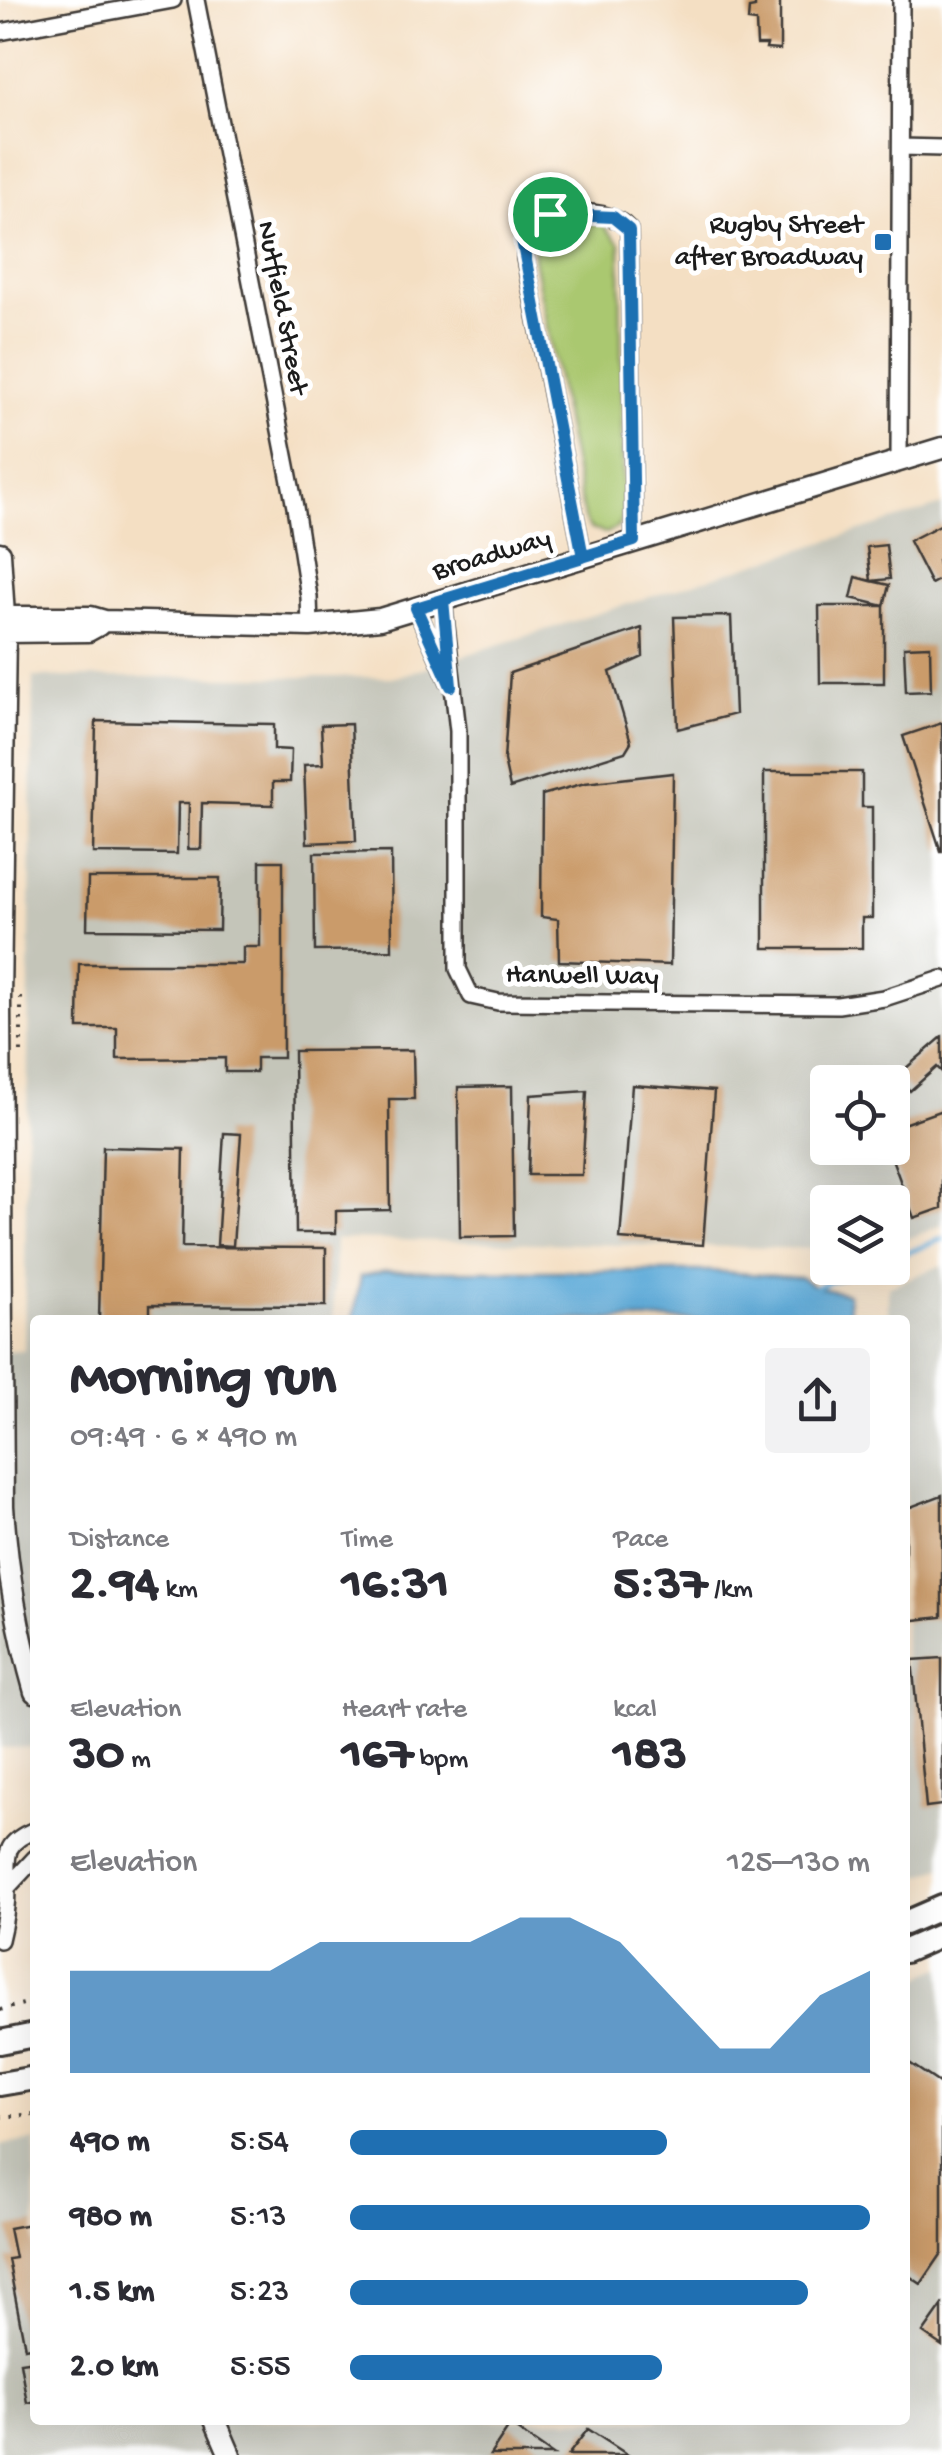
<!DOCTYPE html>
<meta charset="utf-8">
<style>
:root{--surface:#fff;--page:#f2f2f3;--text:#2b2b33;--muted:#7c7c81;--accent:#1f6fb2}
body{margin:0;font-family:"Gochi Hand",sans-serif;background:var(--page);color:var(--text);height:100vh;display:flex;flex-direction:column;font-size:38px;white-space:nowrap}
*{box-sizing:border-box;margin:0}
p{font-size:32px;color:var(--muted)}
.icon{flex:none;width:55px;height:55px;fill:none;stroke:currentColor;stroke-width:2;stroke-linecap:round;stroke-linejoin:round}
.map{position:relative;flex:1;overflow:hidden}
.drawer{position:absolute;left:30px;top:1315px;width:880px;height:1110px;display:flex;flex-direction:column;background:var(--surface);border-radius:10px;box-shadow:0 10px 40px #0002}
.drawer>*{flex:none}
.tools{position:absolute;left:810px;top:1065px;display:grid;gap:20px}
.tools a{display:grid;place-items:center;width:100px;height:100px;border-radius:10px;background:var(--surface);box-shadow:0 10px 40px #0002;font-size:50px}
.pin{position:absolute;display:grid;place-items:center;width:85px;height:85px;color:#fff;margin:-42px;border:5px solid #fff;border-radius:50%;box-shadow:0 2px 10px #0007}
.round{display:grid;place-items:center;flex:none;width:105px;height:105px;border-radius:10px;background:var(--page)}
.overview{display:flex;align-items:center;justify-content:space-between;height:170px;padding:0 40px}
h1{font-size:55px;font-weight:700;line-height:75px}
.stats{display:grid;grid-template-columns:repeat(3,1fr);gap:15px;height:170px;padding:10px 40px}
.stats div{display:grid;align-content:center}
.stats b{font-size:50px;font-weight:700}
.stats small{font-size:28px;font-weight:400}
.stats p{font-size:28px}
.chart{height:280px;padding:20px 40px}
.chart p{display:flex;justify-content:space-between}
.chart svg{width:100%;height:180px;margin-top:10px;fill:var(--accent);opacity:.7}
ul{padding:0 40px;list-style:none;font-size:32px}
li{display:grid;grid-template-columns:160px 120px 1fr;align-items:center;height:75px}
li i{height:25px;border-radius:12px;background:var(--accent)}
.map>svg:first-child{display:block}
.industrial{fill:#c4c5b9;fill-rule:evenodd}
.green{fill:#aac870;stroke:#637246;stroke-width:2.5}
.water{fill:#60acd9;stroke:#3e647a;stroke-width:2.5}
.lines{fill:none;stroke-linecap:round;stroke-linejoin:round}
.stream{stroke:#60acd9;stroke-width:5}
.building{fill:#ca9b6b}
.street-casing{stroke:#3c3935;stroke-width:20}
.secondary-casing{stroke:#3c3935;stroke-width:25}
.primary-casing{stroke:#3c3935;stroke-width:28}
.path{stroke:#3c3935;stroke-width:4;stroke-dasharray:2.5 8;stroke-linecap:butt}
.street{stroke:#fff;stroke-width:15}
.secondary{stroke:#fff;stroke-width:20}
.primary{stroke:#fff;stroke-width:22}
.route-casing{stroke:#fff;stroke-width:20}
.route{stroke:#1f6fb2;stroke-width:12}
.poi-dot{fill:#1f6fb2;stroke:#fff;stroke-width:4}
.labels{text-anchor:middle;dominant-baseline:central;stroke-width:10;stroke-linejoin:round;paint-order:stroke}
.poi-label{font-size:28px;fill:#1c1c1c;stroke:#fff;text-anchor:end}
.street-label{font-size:28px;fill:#1c1c1c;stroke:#fff}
</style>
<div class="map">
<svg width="942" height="2455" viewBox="0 0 942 2455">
<rect width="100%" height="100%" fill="#fff"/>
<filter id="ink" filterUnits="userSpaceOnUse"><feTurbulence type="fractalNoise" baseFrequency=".01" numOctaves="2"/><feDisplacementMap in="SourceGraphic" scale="20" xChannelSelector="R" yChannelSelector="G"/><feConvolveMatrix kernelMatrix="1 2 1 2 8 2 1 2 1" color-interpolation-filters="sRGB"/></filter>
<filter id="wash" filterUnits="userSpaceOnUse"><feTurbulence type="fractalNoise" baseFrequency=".0048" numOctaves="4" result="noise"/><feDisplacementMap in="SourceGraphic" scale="40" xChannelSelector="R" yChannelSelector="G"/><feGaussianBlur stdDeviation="2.25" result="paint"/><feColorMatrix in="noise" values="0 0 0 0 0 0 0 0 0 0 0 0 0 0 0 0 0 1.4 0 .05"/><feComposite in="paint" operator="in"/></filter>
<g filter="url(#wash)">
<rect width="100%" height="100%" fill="#f4dfc3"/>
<!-- industrial -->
<path class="industrial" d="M942,505V1225L893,1245L892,1202H828L827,1249L335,1239L333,1320H35V1747L0,1748V1351L24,1350L33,677H396ZM828,1082H892V1148H828Z
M942,1265V1868L905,1881V1320H888V1287Z
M942,1967V2455H0V2145L35,2140V2420H905V1984Z"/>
<!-- green -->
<path class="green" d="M562,222L603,225L620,243L623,515L618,527L606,533L590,529L584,518L534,259C532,239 543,226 562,222Z"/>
<!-- water -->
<path class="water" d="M386,1271H712L802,1278L816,1287L848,1294L850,1320H353L361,1276Z"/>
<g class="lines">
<!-- stream -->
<path class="stream" d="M892,1259L942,1239
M816,1287L870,1268"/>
</g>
<g id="blocks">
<!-- building -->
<path class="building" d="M755,0H780V50L766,49L767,45H757L756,22L748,21L749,8L755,7Z
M942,524V557L938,560L942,578L931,584L909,541Z
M886,545L890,579L871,581L889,585L884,606L851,598L856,577L871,581L867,547Z
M819,606H884V683H820Z
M731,616L735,714L678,729L674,617Z
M642,628L643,657L610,672L631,742L625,752L510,788L504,760L510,673Z
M930,646L931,691L906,692L904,647Z
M96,721L274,724V749L291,750L290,782H273V805L202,803L201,849H188L189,803H178L177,854L93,853Z
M942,723V852H941L903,736Z
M351,724L356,841L307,843L304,765L323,764L321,725Z
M764,772H862V807H872V918H862V948H764Z
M673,773L670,965L559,961L558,919L541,917L542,795L585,783Z
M391,852L392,950L315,951L314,853Z
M260,861H283V1058H256V1072H225V1058L117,1059V1028H78L79,964H243V947H260Z
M88,878H220L219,930L87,929Z
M942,1037V1072L937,1067L910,1091L897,1076Z
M413,1050L414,1099H389L390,1210L336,1211V1233H296L294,1051Z
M632,1085L714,1091L703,1245L620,1239Z
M512,1086L514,1236L460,1237L458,1087Z
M587,1091L582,1175H528L531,1095Z
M942,1110V1208L914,1218L888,1148H892V1128Z
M224,1133L241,1134L233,1246L217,1245Z
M103,1147L184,1149L182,1247L326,1248V1306L150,1305V1320H99Z
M942,1495V1617L905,1621V1509Z
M942,1658V1805L926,1807L912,1660Z
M905,2060L942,2085V2253L921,2284L905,2273Z
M35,2223V2346L25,2348L8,2259L15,2258L9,2228Z
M942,2306V2346L923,2333Z
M35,2360V2401L27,2403L20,2362Z
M510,2425L553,2455H490Z
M588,2429L628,2455H568Z"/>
</g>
</g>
<g filter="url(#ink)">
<use href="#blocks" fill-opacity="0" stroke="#3c3935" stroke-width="2.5"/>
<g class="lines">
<!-- street casing -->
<g class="street-casing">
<path id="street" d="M196,0L295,507L309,597L310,626
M0,32L173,0
M901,147L942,148
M899,461L901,0
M583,557L525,258V230L539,216C564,211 612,207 629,230L634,541
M443,600L458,731V969L471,996L498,1002L838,1005L884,998L942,979
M416,608L449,682
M7,1888L35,1858
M0,1940C4,1924 7,1907 7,1890C8,1857 0,1844 35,1830"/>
</g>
<!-- secondary casing -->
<g class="secondary-casing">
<path id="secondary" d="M0,553L5,632L0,1002L3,1506C7,1570 17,1629 35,1692
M5,617H91L105,621L310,626L380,619L942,448
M5,632L88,631L99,625
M215,2420L230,2455"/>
</g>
<!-- primary casing -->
<g class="primary-casing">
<path id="primary" d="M905,1923L942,1907
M905,1951L942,1935
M0,2042L35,2035
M0,2084L35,2078"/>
</g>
<!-- path -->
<path class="path" d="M21,997V1058
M0,2010L35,2001
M0,2117L35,2114"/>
<!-- street -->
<use href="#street" class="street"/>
<!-- secondary -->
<use href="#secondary" class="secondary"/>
<!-- primary -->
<use href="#primary" class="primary"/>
</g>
</g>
<g class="lines" filter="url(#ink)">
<!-- route casing -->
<g class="route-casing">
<path id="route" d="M550,214L529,222L522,240L583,557L416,608L451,686L443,600L634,541L629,230L613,217L550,214"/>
</g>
<!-- route -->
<use href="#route" class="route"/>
</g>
<!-- markers -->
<rect class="poi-dot" x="873" y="232" width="20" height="20" rx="5"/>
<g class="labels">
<!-- poi labels -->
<g class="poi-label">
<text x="863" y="226">Rugby Street<tspan x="863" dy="32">after Broadway</tspan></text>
</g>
<!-- street labels -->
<g class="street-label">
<text transform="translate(281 308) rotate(79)">Nutfield Street</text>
<text transform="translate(492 556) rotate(-17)">Broadway</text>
<text transform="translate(582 977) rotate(1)">Hanwell Way</text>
</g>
</g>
</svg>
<div class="tools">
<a><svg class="icon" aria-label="locate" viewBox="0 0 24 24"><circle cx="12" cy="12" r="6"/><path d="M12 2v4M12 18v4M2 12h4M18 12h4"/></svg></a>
<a><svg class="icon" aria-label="layers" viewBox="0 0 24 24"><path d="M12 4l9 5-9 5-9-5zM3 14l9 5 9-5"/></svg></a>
</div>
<div class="pin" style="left:550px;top:214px;background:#1e9e55"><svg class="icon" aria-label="arrive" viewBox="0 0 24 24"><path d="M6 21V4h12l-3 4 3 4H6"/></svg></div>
<section class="drawer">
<div class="overview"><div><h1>Morning run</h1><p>09:49 · 6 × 490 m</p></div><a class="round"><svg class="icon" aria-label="share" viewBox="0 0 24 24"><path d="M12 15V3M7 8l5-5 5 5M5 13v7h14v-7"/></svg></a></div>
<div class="stats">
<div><p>Distance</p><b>2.94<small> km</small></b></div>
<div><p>Time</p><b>16:31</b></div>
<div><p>Pace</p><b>5:37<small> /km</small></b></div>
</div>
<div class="stats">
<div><p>Elevation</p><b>30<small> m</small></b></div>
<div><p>Heart rate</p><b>167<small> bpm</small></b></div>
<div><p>kcal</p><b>183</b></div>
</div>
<div class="chart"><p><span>Elevation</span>125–130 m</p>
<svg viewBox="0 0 160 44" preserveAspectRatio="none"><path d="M0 44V19L10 19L20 19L30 19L40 19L50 12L60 12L70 12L80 12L90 6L100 6L110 12L120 25L130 38L140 38L150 25L160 19V44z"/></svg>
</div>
<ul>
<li><b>490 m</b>5:54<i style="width:61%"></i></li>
<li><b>980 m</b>5:13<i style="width:100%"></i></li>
<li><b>1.5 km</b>5:23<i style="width:88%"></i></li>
<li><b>2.0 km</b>5:55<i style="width:60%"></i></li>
</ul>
</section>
</div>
